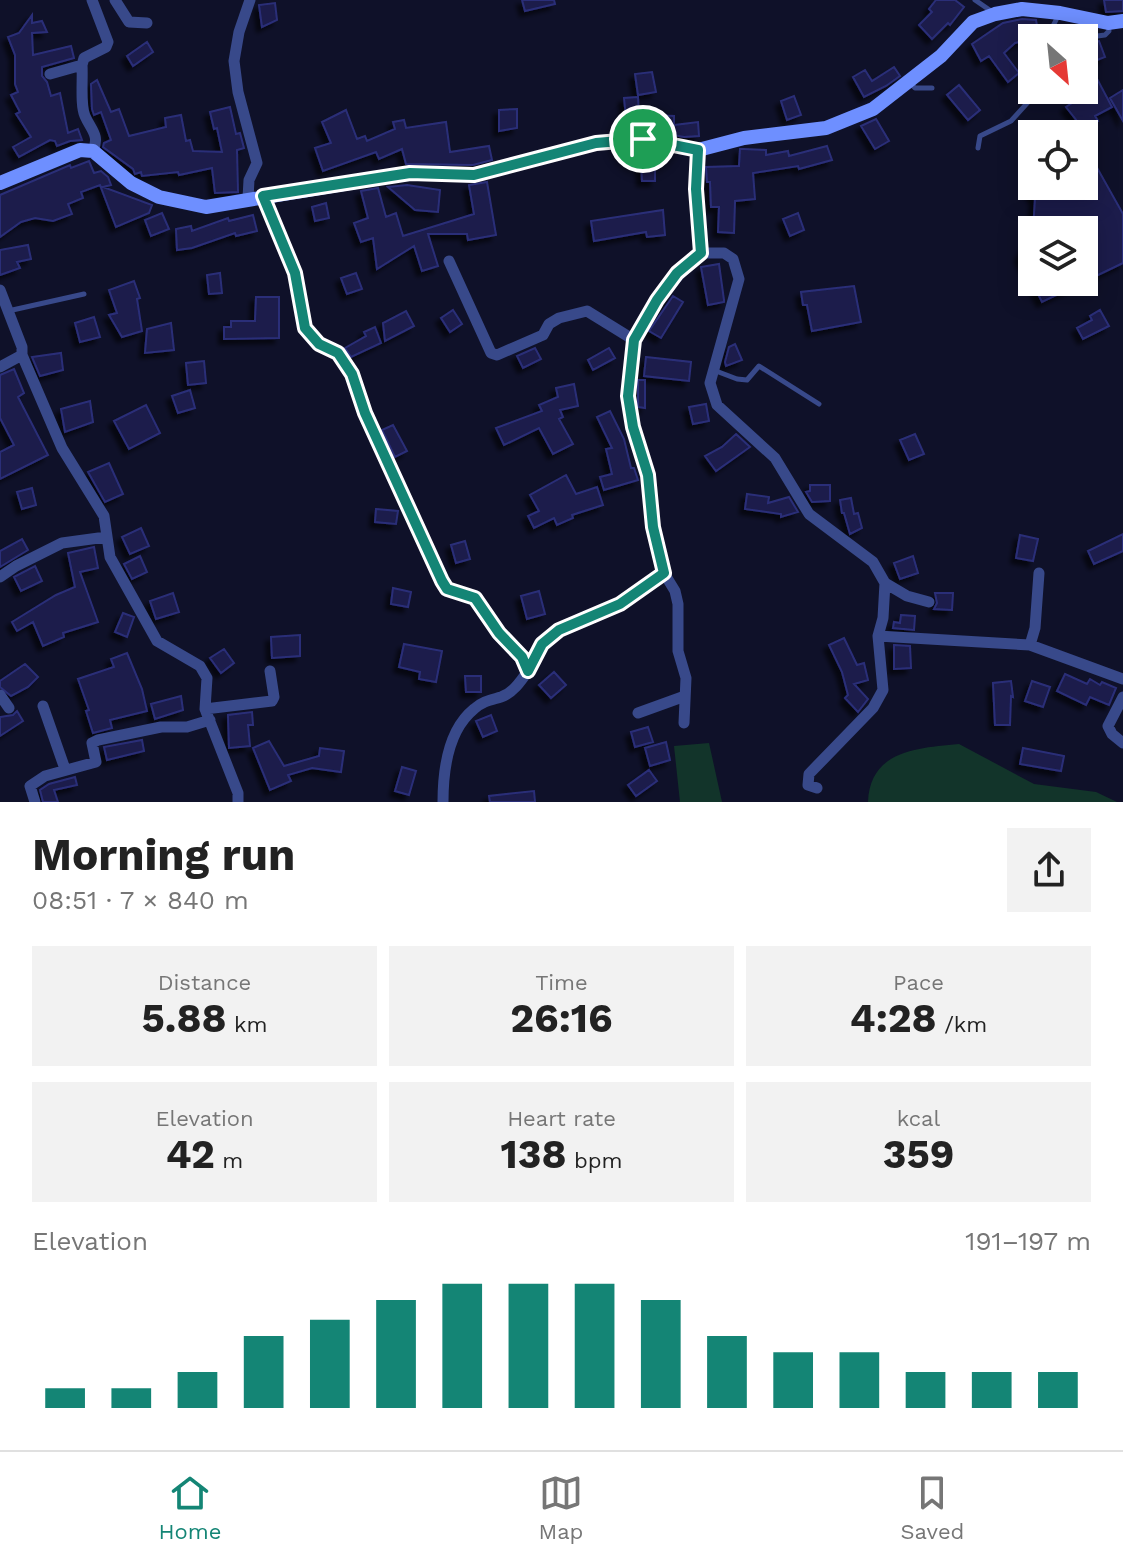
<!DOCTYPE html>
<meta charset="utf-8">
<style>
:root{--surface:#fff;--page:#f2f2f2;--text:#222;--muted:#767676;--line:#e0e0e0;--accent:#148575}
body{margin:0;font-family:"Work Sans",sans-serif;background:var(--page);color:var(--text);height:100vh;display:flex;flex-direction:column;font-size:30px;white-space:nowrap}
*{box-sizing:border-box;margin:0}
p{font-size:26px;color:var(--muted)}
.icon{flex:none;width:44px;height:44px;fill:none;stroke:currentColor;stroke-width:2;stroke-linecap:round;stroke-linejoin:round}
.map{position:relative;height:802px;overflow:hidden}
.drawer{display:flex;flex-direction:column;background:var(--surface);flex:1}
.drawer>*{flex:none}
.needle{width:52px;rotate:153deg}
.buttons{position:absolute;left:1018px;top:24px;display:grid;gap:16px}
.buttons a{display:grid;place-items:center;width:80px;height:80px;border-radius:0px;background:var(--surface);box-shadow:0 4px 20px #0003;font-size:40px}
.pin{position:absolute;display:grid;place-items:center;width:68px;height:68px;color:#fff;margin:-34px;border:4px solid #fff;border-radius:50%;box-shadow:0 2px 8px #0007}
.round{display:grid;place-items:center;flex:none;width:84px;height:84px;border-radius:0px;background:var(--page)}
.overview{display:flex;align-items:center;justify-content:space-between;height:136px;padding:0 32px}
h1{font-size:44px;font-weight:700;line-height:60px}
.figures{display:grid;grid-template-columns:repeat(3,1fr);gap:12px;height:136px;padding:8px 32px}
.figures div{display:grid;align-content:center;border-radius:0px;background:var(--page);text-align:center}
.figures b{font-size:40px;font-weight:700}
.figures small{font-size:22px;font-weight:400}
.figures p{font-size:22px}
.chart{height:224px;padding:16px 32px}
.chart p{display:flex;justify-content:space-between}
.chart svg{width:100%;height:144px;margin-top:8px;stroke:var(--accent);stroke-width:6}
.tab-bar{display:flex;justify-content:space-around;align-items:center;height:112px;border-top:2px solid var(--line);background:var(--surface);font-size:22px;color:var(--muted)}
.tab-bar a{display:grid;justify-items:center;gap:4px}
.tab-bar .active{color:var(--accent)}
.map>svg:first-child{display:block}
.green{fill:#12342a}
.building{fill:#1a1c4b;stroke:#2b2f78;stroke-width:2;filter:url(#shadow)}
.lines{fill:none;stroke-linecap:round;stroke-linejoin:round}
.lane{stroke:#38498a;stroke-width:5}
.street{stroke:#38498a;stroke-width:11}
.secondary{stroke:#6e8fff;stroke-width:14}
.route-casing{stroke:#fff;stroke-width:16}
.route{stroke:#148575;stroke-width:10}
</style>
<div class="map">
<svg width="1123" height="802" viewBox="0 0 1123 802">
<defs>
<filter id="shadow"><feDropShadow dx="-5" dy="5" stdDeviation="2" flood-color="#0009"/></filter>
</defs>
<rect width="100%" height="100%" fill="#0f1129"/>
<!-- green -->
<path class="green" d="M709,743L722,802H680L674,746Z
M959,744L1034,784L1096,792L1117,802H868C870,750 918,748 959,744Z"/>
<!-- building -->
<path class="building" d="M522,0H554L555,4L525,11Z
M936,0H955L964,7L950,25L948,23L932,39L919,25L932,12L929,9Z
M1104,0H1123V11L1106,12Z
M275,3L277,20L262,27L259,5Z
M32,15V23L42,21L47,32L32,33L33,55L71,46L74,58L42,67V76L47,82L51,96L60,93L68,133L78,129L82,140L70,141L57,146L55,141L50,140L19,157L13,147L31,137L16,114L20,112L11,95L18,92L15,84V55L8,37L19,33Z
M1022,19L1036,20L1039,37L1015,43L1004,53L1019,73L1008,82L989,56L981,61L972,44L1003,23Z
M1099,41L1105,57L1084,65V43Z
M147,42L153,52L133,66L127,56Z
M894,67L900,76L886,86L864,97L853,77L865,70L872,81Z
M652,72L656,92L638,95L635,74Z
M1095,75L1112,107L1095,116L1098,121L1085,131L1066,107L1092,90L1086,80Z
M97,80L111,112L119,109L129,136L166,127L165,118L181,115L186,141L190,140L193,151L222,152L217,128L214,129L210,112L230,107L236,134L240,133L244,148L237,150L238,192L215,193L212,168L179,175L178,172L142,176L141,172L135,174L133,169L103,147L104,143L111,140L101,112L94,115L92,109L91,84Z
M959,85L980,110L968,120L947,95Z
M1123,90V121L1110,98Z
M794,96L801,115L787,120L781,101Z
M638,97L639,116L626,117L624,98Z
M517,109V128L499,131V110Z
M346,110L357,139L365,136L367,141L395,129L393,122L404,120L406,128L446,122L450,152L489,146L492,160L473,165L406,164L402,149L379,159L376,152L323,171L315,148L331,143L322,122Z
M651,115L674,116V125L698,122L699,136L684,137L647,130L650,127Z
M876,119L889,141L875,149L861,126Z
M827,146L832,160L799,169L798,166L753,173L755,199L735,201L734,233L718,232L719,207H711L710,182H707L706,167L739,166L740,149H743L766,150V155L788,151L789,156Z
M1091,157L1123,214V263L1042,302L1032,282H1084V230H1033L1035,199L1030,192L1040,186H1084V161Z
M89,161L94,173L101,171L108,177L111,185L103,187L152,205L149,213L116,227L100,185L81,192L83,198L68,204L72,214L53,221L35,218L21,222L0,237V195L70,165L71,168Z
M641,162H655V181H642Z
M487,182L496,235L468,240L467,234H428L438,266L422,271L414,246L377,269L373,238L361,242L354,223L368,218L361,191L378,188L386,217L396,213L403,236L474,214L469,185Z
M407,185L440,190L438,212L415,210L388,187Z
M326,203L329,218L315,221L312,207Z
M663,210L665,235L647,237L646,232L594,241L591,221Z
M162,213L169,229L151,236L145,220Z
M798,213L804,230L790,236L783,219Z
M253,215L257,231L236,236L235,233L192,248L177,250L176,229L191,226L192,231L228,218L229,221Z
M1032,233V281L1020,257Z
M28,245L31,259L17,262L20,268L0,275V250Z
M719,264L724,300V302L708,305L701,267Z
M220,273L222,293L209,294L207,275Z
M356,273L362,289L347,294L341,278Z
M134,281L140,298L137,299L142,331L122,337L109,315L117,313L109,290Z
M854,286L861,322L812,331L807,305H803L801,292Z
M673,296L683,302L661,338L649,331Z
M256,297H279V338L224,339V327H231V321H255Z
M453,310L462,324L450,332L441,318Z
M1100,310L1109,326L1083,339L1077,328L1092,320L1090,316Z
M406,311L414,326L385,341L383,323Z
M94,317L100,337L80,342L75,323Z
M171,323L174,350L145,353L147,329Z
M375,327L381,343L351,357L345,348L366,336L364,332Z
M735,344L742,360L726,366L725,362L729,347Z
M535,348L541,359L523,368L517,356Z
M609,348L615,358L593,370L588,360Z
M61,353L63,370L40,376L32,357Z
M646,357L691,362L689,381L644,376Z
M204,361L206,383L188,385L186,363Z
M14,369L24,393L18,397L48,455L0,479V452L14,445L0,418V375Z
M638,380H645V408L638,407Z
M574,384L578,406L560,410L563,417L559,419L573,444L553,454L539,428L504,445L496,428L542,411L539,405L558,397L556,388Z
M190,390L195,408L178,413L172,396Z
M90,401L93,422L65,432L61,409Z
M706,404L709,421L693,424L689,407Z
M146,405L160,433L129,449L114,421Z
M610,411L624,439L631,468H634L638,480L604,490L600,477L612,474L606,449L612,448L597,417Z
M393,425L407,451L395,457L382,430Z
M736,434L750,447L716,471L705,456L722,447Z
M915,434L924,454L909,460L900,440Z
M109,463L123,494L105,502L88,472Z
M566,475L576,494L597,487L603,505L572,515L573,518L557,525L554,518L534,528L528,516L539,511L530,495Z
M810,485H830V501L812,502L806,492L810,491Z
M32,488L36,505L22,509L17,492Z
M747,494L769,497L768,503L789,497L798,512L781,517V514L745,509Z
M851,498L854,514L858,513L862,528L850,534L844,513H842L840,500Z
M376,509L398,511L396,524L375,522Z
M141,528L149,546L130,554L122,537Z
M1123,534V551L1094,564L1088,551Z
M1020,535L1038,539L1033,561L1016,558Z
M22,539L28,550L0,567V551Z
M465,541L470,559L456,563L451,545Z
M94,547L98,568L80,572L98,622L63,633L64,637L43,646L33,622L17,631L12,622L56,595L75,587L68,553Z
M140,556L147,572L132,579L124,564Z
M913,556L918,573L900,579L894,563Z
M35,566L42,581L21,591L14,577Z
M393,588L411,592L408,607L391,604Z
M539,591L545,614L527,619L521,596Z
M173,593L179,612L156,619L150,601Z
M935,593H953L952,610L934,609L937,603Z
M123,613L134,617L127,637L115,632Z
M901,615L915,616L914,630L893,628L894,622L900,623Z
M300,635V656L272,658L271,637Z
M844,638L857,665L864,663L868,680L854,684L868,699L858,712L845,698L848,695L842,672L829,645Z
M404,644L442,651L436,682L419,679L420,672L399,667Z
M894,645L910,646L911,668L894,669Z
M224,649L234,663L221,673L210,658Z
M127,653L142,689L147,711L110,720L112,728L93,733L86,711L89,710L78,679L114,667L111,659Z
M25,664L38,677L28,687L11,696L0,687V681Z
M554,672L566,685L551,698L539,685Z
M1065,674L1087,684L1090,679L1100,685L1102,682L1116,688L1109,705L1090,697L1086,705L1057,691Z
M465,676H481V692H466Z
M1011,681L1013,697L1011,696L1010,725H995L993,683Z
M1032,681L1050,687L1043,707L1025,701Z
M181,696L183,710L155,719L151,704Z
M17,711L23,721L0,736V717L13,715Z
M252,712L253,725H248L250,746L229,748L228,715Z
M491,715L497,731L483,737L476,721Z
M648,727L653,742L635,747L631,732Z
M142,740L144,751L107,760L104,747Z
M269,741L284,766L319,756L320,748L344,751L341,772L312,768L288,775L291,781L270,790L253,748Z
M666,742L670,760L650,766L645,748Z
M1023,748L1064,756L1061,771L1020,764Z
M402,767L416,771L409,795L395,791Z
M649,770L657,781L636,796L628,785Z
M75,777L77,785L54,790L58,802H43L40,790L49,784Z
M534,791L535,802H490L489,796Z"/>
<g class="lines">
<!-- lane -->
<path class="lane" d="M975,0L991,11
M1047,38L1059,14
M1082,38L1105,35L1109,31L1108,24
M910,83L915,88H932
M978,148L980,136L1011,121L1039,90
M8,311L84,294
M716,371L737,379L747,380L759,366L819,404"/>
<!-- street -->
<path class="street" d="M92,0L108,42L106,47L84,58L82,65C83,79 80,105 85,116C91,130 100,135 93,151
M115,0L129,22L147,23
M50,74L82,65
M698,150L696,189L701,253H724L733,259L739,279L710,383L717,405L775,458L809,514L873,562L885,583L883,618L878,636L883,690L873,708L809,774L808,785L817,788
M263,196L295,273L305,328L319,344L338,353L352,374L365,413L442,581L447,589L475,598L499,633L522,657L528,671C521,681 513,693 501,697C491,700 483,701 474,709C448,730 443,771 443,802
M248,198L249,180L257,163L238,92L234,61L239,32L250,0
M449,261L491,353L497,355L543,335L549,324L559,318L587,311L634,340L628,396L633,427L648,475L653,527L664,573L675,591L678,604V651L686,678L684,723
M0,290L22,347V355L62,448L104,516L110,557L157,641L200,666L207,678L205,709L238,793V802
M634,340C653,306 672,279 701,253
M0,367L22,355
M0,577L16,566L62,543L106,537
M885,583L907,596L929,602
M878,636L1030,645L1123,679
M1030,645L1035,628L1039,573
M528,671L542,644L559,630L620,604L664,573
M0,695L9,708
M1123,697L1108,726L1112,734L1123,743
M43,706L65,769
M205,709L272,701L274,697L270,671
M638,713L685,696
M35,802L30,786L45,776L96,762L92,743L98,740L161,727H187L210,720"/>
<!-- secondary -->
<path class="secondary" d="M0,183L80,150L93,151L131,183L159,197L206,207L410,173L474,175L596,143L643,139L698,150L744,138L826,128L873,109L941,56L973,22L995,14L1022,9L1060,13L1108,23L1123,21"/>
</g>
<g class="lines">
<!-- route casing -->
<g class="route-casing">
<path id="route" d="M643,139L698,150L696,189L701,253L677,273L657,300L634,340L628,396L633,427L648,475L653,527L664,573L620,604L559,630L542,644L528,671L522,657L499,633L475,598L447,589L442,581L365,413L352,374L338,353L319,344L305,328L295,273L263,196L410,173L474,175L596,143Z"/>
</g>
<!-- route -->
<use href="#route" class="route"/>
</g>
</svg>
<div class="buttons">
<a><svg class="needle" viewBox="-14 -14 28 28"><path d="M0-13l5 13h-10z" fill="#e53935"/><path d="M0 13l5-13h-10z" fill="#767676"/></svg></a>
<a><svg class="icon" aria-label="locate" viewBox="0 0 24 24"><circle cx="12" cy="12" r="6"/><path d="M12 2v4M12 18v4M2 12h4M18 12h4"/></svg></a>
<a><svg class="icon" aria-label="layers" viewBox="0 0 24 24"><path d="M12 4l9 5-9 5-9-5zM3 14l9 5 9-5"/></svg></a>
</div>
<div class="pin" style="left:643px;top:139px;background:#1e9e55"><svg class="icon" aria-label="arrive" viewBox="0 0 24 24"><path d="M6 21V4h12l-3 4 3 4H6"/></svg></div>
</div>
<section class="drawer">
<div class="overview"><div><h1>Morning run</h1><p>08:51 · 7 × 840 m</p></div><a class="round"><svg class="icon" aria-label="share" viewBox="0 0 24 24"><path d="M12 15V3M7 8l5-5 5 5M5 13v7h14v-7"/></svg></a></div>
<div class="figures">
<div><p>Distance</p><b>5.88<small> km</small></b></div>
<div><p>Time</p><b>26:16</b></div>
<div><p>Pace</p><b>4:28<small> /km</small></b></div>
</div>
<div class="figures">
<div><p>Elevation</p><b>42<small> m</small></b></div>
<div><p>Heart rate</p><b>138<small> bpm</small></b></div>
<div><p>kcal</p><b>359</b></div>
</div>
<div class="chart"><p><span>Elevation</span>191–197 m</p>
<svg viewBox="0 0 160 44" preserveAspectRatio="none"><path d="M5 44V38M15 44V38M25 44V33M35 44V22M45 44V17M55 44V11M65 44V6M75 44V6M85 44V6M95 44V11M105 44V22M115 44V27M125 44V27M135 44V33M145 44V33M155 44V33"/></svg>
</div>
</section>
<nav class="tab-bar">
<a class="active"><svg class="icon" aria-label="home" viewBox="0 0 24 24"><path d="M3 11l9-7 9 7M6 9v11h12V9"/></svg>Home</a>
<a><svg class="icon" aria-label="map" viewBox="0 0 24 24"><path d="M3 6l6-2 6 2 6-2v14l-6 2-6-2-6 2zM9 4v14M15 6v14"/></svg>Map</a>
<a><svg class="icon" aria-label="saved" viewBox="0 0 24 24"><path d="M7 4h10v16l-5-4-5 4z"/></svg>Saved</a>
</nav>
